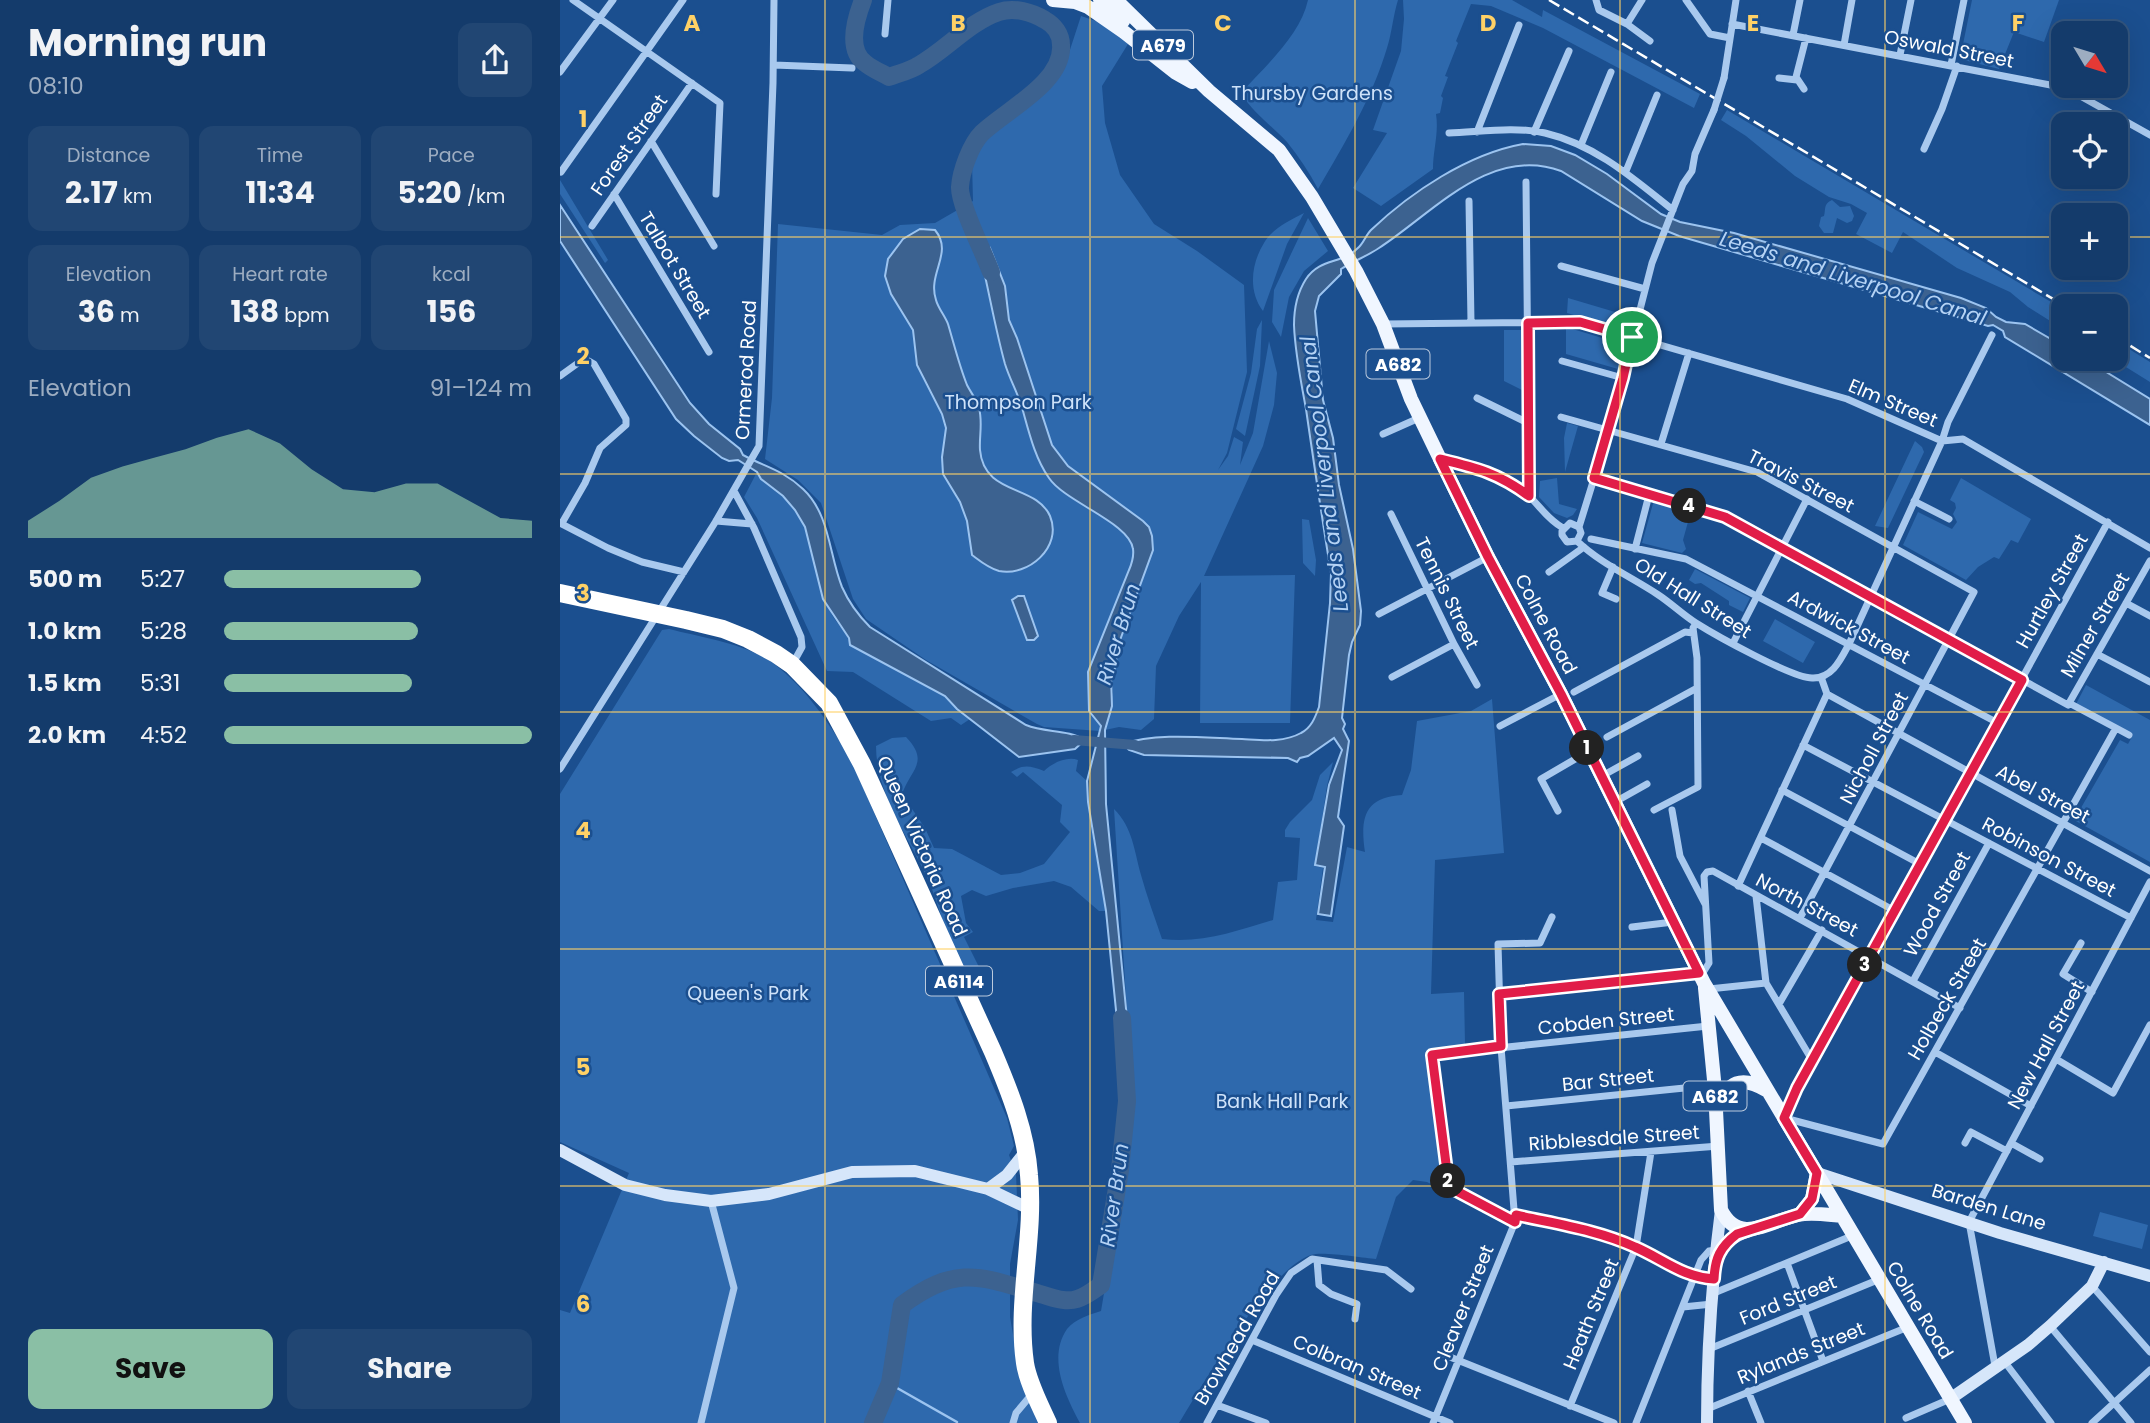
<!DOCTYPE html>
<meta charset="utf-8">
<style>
:root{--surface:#143b6b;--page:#214673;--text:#f1f3f6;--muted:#9dadc1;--line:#33557e;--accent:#8abfa5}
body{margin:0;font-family:Poppins,sans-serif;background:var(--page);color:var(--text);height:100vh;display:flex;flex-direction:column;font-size:26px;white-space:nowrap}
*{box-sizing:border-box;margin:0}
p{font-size:23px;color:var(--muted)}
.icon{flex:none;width:38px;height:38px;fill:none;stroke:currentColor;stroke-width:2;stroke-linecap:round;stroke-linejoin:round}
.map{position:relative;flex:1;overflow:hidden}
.panel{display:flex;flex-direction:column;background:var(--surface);width:560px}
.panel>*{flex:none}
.needle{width:46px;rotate:128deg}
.fabs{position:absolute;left:1491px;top:21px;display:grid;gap:14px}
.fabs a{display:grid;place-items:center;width:77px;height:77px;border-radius:14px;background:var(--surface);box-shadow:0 7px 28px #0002,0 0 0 2px var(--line);font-size:35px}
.pin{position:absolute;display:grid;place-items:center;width:60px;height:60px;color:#fff;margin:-30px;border:4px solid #fff;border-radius:50%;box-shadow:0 2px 7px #0007}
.km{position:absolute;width:35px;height:35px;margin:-18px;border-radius:50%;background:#222;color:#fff;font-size:19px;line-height:35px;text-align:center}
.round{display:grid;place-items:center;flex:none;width:74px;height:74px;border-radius:14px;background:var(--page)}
.headline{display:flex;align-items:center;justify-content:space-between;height:119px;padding:0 28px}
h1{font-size:38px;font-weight:700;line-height:52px}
.metrics{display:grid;grid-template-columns:repeat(3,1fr);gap:10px;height:119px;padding:7px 28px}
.metrics div{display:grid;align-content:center;border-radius:14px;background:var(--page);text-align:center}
.metrics b{font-size:30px;font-weight:700}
.metrics small{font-size:19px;font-weight:400}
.metrics p{font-size:19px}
.chart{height:196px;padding:14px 28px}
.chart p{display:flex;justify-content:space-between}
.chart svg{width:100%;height:126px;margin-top:7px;fill:var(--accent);opacity:.7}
.primary-button{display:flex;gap:14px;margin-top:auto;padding:14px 28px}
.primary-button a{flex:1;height:80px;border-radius:14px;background:var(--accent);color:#111;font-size:28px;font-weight:700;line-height:80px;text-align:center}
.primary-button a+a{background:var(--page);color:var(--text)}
ul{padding:0 28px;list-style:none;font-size:23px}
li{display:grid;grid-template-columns:112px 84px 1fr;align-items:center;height:52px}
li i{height:18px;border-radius:9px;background:var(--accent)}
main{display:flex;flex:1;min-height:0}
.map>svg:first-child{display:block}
.green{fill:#2e69ad}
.water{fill:#3c6290;stroke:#9cc4f0;stroke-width:2}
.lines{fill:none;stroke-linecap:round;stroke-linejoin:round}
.stream{stroke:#9cc4f0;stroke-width:2.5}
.canal{stroke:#3c6290;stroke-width:10}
.river{stroke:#3c6290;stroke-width:18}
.street{stroke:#a9c9ee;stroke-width:7}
.secondary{stroke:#d6e6fa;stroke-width:12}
.primary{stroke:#f0f6ff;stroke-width:14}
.highway{stroke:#fff;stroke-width:18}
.rail{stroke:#fff;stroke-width:2.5;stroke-dasharray:12 5;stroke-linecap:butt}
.street-bridge{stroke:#a9c9ee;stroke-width:7}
.route-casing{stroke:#fff;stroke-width:14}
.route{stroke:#e11d48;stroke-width:9}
.grid{fill:none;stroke:#ffd166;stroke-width:2;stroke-opacity:0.55}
.labels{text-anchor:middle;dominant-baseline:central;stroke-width:5;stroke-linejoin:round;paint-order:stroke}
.shield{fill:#1b4f8f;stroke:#bbcadd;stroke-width:2}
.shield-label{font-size:18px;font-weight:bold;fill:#fff}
.street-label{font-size:19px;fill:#fff;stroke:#1b4f8f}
.park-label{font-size:19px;fill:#cfe3fa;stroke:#1b4f8f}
.water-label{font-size:21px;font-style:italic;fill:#b5d3f5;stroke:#1b4f8f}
.grid-label{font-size:23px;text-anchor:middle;font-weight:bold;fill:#ffd166;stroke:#1b4f8f;stroke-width:5;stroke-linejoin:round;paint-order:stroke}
</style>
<main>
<section class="panel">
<div class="headline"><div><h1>Morning run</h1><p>08:10</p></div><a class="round"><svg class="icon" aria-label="share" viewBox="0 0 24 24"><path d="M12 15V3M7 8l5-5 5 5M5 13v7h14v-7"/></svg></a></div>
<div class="metrics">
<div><p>Distance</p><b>2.17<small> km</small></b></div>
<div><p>Time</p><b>11:34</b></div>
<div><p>Pace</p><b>5:20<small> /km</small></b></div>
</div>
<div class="metrics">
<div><p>Elevation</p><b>36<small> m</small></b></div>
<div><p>Heart rate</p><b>138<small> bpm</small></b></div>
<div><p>kcal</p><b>156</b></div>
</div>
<div class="chart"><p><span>Elevation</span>91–124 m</p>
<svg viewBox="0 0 160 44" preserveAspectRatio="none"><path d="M0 44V38L10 31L20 23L30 19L40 16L50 13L60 9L70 6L80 11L90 20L100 27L110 28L120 25L130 25L140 31L150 37L160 38V44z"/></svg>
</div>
<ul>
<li><b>500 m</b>5:27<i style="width:64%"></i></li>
<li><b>1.0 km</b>5:28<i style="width:63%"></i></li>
<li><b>1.5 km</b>5:31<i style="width:61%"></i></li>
<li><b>2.0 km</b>4:52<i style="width:100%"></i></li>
</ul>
<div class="primary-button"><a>Save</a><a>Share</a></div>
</section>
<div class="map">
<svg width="1590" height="1423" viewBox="0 0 1590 1423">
<rect width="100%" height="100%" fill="#1b4f8f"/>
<!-- green -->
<path class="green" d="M748,0H838C833,16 832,32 827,48C812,98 785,143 758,189C749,172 739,157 727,142C711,125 693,113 681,93C705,66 740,36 748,0Z
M843,0H952L982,17L983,10L1140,94L1134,108L983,28L931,6L911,4L896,41L898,43L885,76L888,77L881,96L883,98L880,113L876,114C879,133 873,150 873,169L821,206L793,188L827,133L813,130L841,51L844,19Z
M1412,0H1499L1484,42L1454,32L1439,69L1400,59Z
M521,16L545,24L568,44L542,86L545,123L560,175L594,224L637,251L684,285L687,372L667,453L658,470L668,456L674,437L683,442L680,465L693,433L709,341L717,373L714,405L703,446L644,576L735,575L730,723H640L641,582L619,616L596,666L594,719L581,730L559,727L545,730L553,692L551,676L554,673L559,643L592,551L572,563L528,672L529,711L541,726L540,731L484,727L477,724L366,660L306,619L293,599L261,503L238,480L205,459L212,398L218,224L322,235L340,225L375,223L413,201L412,163L431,132L483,89L506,62Z
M1167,110L1503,309V329L1468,307L1450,292L1397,268L1343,232L1332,253L1296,234L1307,213L1291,204L1269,197L1235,176L1186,136L1161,120Z
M0,180L48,260L45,263L0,194Z
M1272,200L1280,207L1290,206L1294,216L1292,221L1287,223L1277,218L1273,233H1264L1259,226L1261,217L1264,216C1266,209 1263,204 1272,200Z
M744,213L727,244L703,311C688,291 691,264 704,243C712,229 730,220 744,213Z
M748,218L768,251L744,271L729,297L721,337L712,322L714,290Z
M1008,298L1072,317L1068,331L1007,313Z
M702,320L700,366L685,436L676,429L691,373L697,329Z
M1006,327L1065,345L1058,369L1006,354Z
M944,330H962V390L944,381Z
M1556,341L1590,362V382L1553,359H1556Z
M1007,423L1018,426L1005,472L1004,438Z
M1355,441L1362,447L1364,452L1328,528L1315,526Z
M197,472C205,488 225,495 236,510C257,540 256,580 271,613C277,625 288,632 290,645L385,696L410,719L401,725L391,718L371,721L293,672L267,671L197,518L184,497Z
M997,478L999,504L1017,509L1013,515L1007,518L994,513L979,497L980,481Z
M1401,478L1471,519L1458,543L1451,540L1439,559L1434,557L1418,567L1406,580L1343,545L1358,512L1392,529L1397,522L1393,514L1396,508L1395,503L1390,500Z
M1094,500L1131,511L1123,540L1126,549L1122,553L1082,543Z
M742,519L749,520L756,560L755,576L743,563Z
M1135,569L1190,598L1183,612L1169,605V601L1141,583L1135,584L1129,580Z
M1215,619L1255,642L1243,663L1203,641Z
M109,629C140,637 187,644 213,663C247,689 266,720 289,755L447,1118L454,1146L449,1155L456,1174L458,1220L450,1264V1317L460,1375L480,1423H0V1310L10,1313L69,1173L0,1142V794L102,630Z
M1526,685L1590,720V862L1514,820L1560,740L1568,744L1573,735L1516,704Z
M932,699L944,853L875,860L871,994L904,992L905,1044L866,1052L883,1190L867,1182L853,1180L836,1197L816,1259C803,1258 762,1251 751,1255C710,1268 643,1384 619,1423H520C506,1397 487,1358 507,1329C515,1319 529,1315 541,1311L572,1127L573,1107L554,809C573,828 574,850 581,875C587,897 595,918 602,939C641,944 676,931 713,920L718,882L737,880L740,838L725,837V830L730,822L752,800L760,775L773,762L767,786L755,866L763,868L756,920L773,922L787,847L805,852C800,819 804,797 842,795L851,770L857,721L911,711Z
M346,737C370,762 351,769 342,794L365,828L374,848L392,849L441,875L460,873L484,864L510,832L500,822L502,805L463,772L457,777L451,772C464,764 470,766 484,771C492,763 507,756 518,760L516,771L527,781L531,826L546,911H539L511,887L494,881L453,888L426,896L412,890L401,896L406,923L413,932L404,937L431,991L415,997C408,983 400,968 393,953C384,930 379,905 369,882C350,839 316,795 316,746L332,738Z
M1540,1212L1588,1225L1582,1249L1533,1236Z"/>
<!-- water -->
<path class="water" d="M963,144L991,146L1015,155L1047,174L1101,214L1120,222L1174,233L1401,298L1426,308L1436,317L1446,322L1465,324L1503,346V359H1525L1590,399V425L1445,337L1443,331L1433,325L1428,326L1119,236L1082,221L1001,171C930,145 873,213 819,248C807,256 794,261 781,269V274L759,296L755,311L763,400L773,438L779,485L793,549L801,611L800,625L792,642L789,655L782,718L785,724L783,729L789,741L778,817L784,826L771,916L758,914L765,867L755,865L769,785L782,750L774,738L748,756L740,758L737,762L728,758L584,755L569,750L563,744C596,732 647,738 682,739C701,740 723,743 741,733C751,728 755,718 759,707L770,603L771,573C762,519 754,464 746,409C741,382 735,353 734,325C734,309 737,293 746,279C761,257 782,265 799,247C804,242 806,235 811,230C851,192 908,154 963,144Z
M0,205L130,403L149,424L180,449L183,455C205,467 223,470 243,489C270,514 269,555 282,587C289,603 298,615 310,627L466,725C485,733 508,729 525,740L515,749L459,757L397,709L385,696L290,645L289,638L263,599L245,527L235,510L223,496L201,479L197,472L178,460L169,461L162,458L134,436L116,419L0,241Z
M360,229L375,230C394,253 367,273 376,300C378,308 385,316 388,324C394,344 399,365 407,385C411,393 417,400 419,408C423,423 419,436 420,450C424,496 476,484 490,516C503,547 468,577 439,571C428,568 420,561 412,555L407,521L400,502L383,474L382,457L386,428L382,414L357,365L353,330L331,294L325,276L328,259L343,239Z
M430,248L445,286L449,320L457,338L492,445L508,466L583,521L589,527L592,536L593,550L559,643L554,673L551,676L552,706L545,730L546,804L569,1039L559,1040L546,911L528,802L527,781L541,726L529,711L528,672L569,570C572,563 574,556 573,549C570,523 505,502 489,478C474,457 468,428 461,404C456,390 449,377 445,364C435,328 429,291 420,254Z
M458,596H464L478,636L474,640H467L452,600Z"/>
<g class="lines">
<!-- stream -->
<path class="stream" d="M330,1384L397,1422"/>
<!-- canal -->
<path class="canal" d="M514,740L575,745"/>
<!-- river -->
<path class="river" d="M303,0C296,18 286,49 305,63C312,69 322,73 329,77C339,73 350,71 359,65C386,50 409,22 439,12C454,7 472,12 485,20C494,25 501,34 501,45C504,82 446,110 422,133C411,144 401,171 400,187C399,204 424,253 431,272
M313,1423L330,1383L342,1305C397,1264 420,1276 480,1294C492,1297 505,1303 517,1299C525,1297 534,1290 541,1285L560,1170L567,1101L562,1018"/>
<!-- street -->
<path class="street" d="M13,0L160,103L156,194
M1036,0L1039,10L1067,24L1082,0
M1126,0L1150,34L1170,38
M1067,24L1090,41
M1172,24L1506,88L1590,135
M325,34L328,0
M1233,35L1240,0
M1284,45L1292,0
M1340,55L1351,0
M214,65L292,68
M1391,65L1404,0
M0,72L53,0
M1164,78L1176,0
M1219,78L1237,80
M1244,89L1236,77L1246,38
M917,132L959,25
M974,132L1009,51
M889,133C919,132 955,126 985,133C1036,145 1074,179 1113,210
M91,141L154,246
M1021,145L1051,72
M1364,149L1382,109L1397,66
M1066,171L1097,95
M1,172L123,0
M966,182L969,496
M54,194L149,352
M909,201L911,322
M32,226L132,83
M1001,266L1085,289
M824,324L1020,322L1072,337
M1083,340L1287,399L1382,441L1403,439L1590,548
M1002,361L1063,378
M0,376L18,363L27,360L34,364L66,419V425L40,448L25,483L2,523
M917,398L968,423
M1001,417L1197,472L1414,592L1240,918
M823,434L859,418
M1101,444L1129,353
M882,459C913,467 942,473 967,494C980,506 987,519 1003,528
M1034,478L1165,517L1508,705L1590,561
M174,491L194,528L241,637L242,647L232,665
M1354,501L1389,519
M831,514L894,644L917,685
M156,521L192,524
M0,523L48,548L82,562L124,572
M1031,539L1126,559L1438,723
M1017,541C1040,563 1071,577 1097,594C1111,603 1123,615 1136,623C1155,635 1232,678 1252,678C1272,679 1281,659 1289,644L1382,441L1388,422L1432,335
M1017,541L1021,533L1019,527L1049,430L1092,263L1123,184L1132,171L1135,154L1154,110
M1017,541L1007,542L1002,535V531L1010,523L1019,527
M1075,549L1089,495
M1053,567L1042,593L1056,599
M989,572L1024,547
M1566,603L1590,616
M819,614L928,557
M1173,643L1247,499
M1537,654L1590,682
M832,677L894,644
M1261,677L1267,694L1590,871
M1014,692L1125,632L1133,633
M940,726L1001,694
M1556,728L1569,735
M1047,737L1137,688
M1243,745L1571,918
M0,769L156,521L199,446L213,83L214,0
M1042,776L1078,756
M1222,790L1360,864
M1055,802L1087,784
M1094,810L1138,787L1137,658L1133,628L1136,623
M1112,810L1120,856L1145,904
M998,811L981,779L1029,751
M1201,838L1335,911
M1178,886L1267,694
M1196,896L1206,983L1252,1060
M1072,927L1113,922
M1521,943L1503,974L1532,992
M1353,981L1429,843
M1149,989L1206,983
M939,994L1144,971L1149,963L1144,876L1147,872L1153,871L1400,1008
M1219,1004L1262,930
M1375,1052L1471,1106
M1496,1059L1553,1093L1590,1025
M946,1106L1154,1085
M1224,1118L1237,1088L1548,522
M1227,1122L1232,1120L1323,1144L1556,728L1509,703
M1405,1143L1411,1132L1447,1151
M1451,1143L1480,1159
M951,1162L1159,1146
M956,1215C995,1224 1036,1230 1073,1246C1102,1258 1121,1276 1154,1279
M955,1222L889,1187L872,1055L1148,1026
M757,1260L759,1285L771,1294L797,1304L795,1319
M1227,1263L1263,1361
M1532,1286L1590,1352
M1154,1293L1294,1235
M1123,1307L1152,1304
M1490,1326L1571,1423
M692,1340L890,1423
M1149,1349L1320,1279
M885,1355L1054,1423
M1444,1361L1491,1423
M1435,1366L1409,1222L1590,882
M1188,1391L1201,1423
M657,1405L706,1423
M1010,1406L1076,1247L1091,1152
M1147,1409L1348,1327
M1346,1418L1390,1399
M141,1423L174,1288L151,1201
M453,1423L456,1413L472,1394
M647,1423L716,1295L731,1273L752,1259L826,1270L851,1289
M873,1423L955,1222L941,1047L938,944L980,943L992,917
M1076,1423L1141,1260L1149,1251L1156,1250
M1532,1423L1590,1370"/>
<!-- secondary -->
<path class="secondary" d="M0,1150L65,1185L105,1195L151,1201L209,1194L292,1172L355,1171L428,1189L470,1209
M1257,1173L1440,1233L1590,1276
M428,1189L447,1175L466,1151
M1155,1258C1165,1244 1173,1236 1189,1231
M1390,1399L1468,1345L1490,1326L1532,1286L1544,1262
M1147,1423C1147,1352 1152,1280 1161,1210"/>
<!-- primary -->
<path class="primary" d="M493,0L515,2L528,7L564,32L616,73L632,82
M540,0L563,21
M556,0L649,91L719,150L752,197L796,271L823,324L851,399L880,459L928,557L1001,694L1144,983L1405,1423
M1145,988L1155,1090L1161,1210C1179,1246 1210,1221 1238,1215C1252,1212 1268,1215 1282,1216
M1157,1106C1169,1082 1181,1075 1206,1090
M1240,1214L1252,1199L1257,1173"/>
<!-- highway -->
<path class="highway" d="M0,593L126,620L163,629L188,639L216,654L232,665L269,703L302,764L433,1052C450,1092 466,1132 469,1175C475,1238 456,1300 465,1363C468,1383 480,1405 488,1423"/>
<!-- rail -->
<path class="rail" d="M989,0L1505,306
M1556,337L1590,358"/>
<!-- street-bridge -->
<path class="street-bridge" d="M1154,110L1164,78"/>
</g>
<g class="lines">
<!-- route casing -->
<g class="route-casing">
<path id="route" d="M1020,322L1072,337L1063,378L1034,478L1165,517L1462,680L1237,1088L1224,1118L1257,1173L1252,1199L1240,1214L1177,1234C1160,1247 1155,1258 1154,1279C1122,1277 1103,1259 1075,1247C1038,1230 996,1224 956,1215L955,1222L889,1187L872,1055L941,1046L939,994L1139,973L1001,694L928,557L880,459C917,468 938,473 969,496L968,323Z"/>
</g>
<!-- route -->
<use href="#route" class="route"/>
</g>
<!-- grid -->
<path class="grid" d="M265,0V1423M530,0V1423M795,0V1423M1060,0V1423M1325,0V1423M0,237H1503M1556,237H1590M0,474H1590M0,712H1590M0,949H1590M0,1186H1590"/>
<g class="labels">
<!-- shield labels -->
<g class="shield">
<rect x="573" y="30.5" width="60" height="29" rx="5"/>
<rect x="806.5" y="349.5" width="63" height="29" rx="5"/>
<rect x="366" y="966.5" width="66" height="29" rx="5"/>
<rect x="1123.5" y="1081.5" width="63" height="29" rx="5"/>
</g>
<g class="shield-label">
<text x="603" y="45">A679</text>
<text x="838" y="364">A682</text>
<text x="399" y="981">A6114</text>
<text x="1155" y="1096">A682</text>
</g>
<!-- street labels -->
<g class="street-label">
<text transform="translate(1389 49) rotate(11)">Oswald Street</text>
<text transform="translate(69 145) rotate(-55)">Forest Street</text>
<text transform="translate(115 265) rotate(59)">Talbot Street</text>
<text transform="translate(186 370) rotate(-87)">Ormerod Road</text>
<text transform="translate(1333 403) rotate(23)">Elm Street</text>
<text transform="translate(1241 481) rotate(27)">Travis Street</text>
<text transform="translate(1492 591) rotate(-61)">Hurtley Street</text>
<text transform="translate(887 593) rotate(64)">Tennis Street</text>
<text transform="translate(1133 598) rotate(32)">Old Hall Street</text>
<text transform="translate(986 624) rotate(62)">Colne Road</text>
<text transform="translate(1535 625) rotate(-60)">Milner Street</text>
<text transform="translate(1289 627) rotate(28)">Ardwick Street</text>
<text transform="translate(1314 748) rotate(-62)">Nicholl Street</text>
<text transform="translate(1483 794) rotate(28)">Abel Street</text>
<text transform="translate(362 846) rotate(66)">Queen Victoria Road</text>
<text transform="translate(1489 857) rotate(28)">Robinson Street</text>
<text transform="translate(1377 904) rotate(-61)">Wood Street</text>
<text transform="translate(1247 905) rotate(28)">North Street</text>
<text transform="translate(1387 999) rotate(-60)">Holbeck Street</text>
<text transform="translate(1046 1021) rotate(-6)">Cobden Street</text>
<text transform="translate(1486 1045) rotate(-62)">New Hall Street</text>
<text transform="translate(1048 1080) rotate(-6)">Bar Street</text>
<text transform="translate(1054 1138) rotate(-4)">Ribblesdale Street</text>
<text transform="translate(1429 1207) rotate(17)">Barden Lane</text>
<text transform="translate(1228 1300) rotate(-22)">Ford Street</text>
<text transform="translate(903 1308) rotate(-68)">Cleaver Street</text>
<text transform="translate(1360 1310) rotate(59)">Colne Road</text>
<text transform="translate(1031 1314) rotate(-68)">Heath Street</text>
<text transform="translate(677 1338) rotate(-60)">Browhead Road</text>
<text transform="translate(1241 1353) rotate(-22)">Rylands Street</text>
<text transform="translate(797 1367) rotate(23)">Colbran Street</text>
</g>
<!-- park labels -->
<g class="park-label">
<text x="752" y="93">Thursby Gardens</text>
<text x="458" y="402">Thompson Park</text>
<text x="188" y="993">Queen's Park</text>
<text x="722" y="1101">Bank Hall Park</text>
</g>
<!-- water labels -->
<g class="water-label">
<text transform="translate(1293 278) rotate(17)">Leeds and Liverpool Canal</text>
<text transform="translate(764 474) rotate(-97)">Leeds and Liverpool Canal</text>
<text transform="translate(558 634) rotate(-73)">River Brun</text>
<text transform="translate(554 1195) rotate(-82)">River Brun</text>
</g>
</g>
<g class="grid-label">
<text x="132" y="31">A</text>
<text x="398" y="31">B</text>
<text x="663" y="31">C</text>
<text x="928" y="31">D</text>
<text x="1193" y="31">E</text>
<text x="1458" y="31">F</text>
<text x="23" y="127">1</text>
<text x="23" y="364">2</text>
<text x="23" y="601">3</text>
<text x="23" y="838">4</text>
<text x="23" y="1075">5</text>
<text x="23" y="1312">6</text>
</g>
</svg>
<div class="fabs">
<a><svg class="needle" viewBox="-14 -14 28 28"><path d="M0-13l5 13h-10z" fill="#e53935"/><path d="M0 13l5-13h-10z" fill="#9dadc1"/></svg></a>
<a><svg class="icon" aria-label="locate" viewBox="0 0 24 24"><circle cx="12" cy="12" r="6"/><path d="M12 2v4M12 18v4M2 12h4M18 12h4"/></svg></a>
<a>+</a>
<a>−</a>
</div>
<div class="pin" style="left:1072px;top:337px;background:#1e9e55"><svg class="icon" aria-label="arrive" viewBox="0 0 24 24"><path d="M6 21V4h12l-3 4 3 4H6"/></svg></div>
<b class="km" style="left:1027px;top:748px">1</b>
<b class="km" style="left:888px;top:1181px">2</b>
<b class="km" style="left:1305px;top:965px">3</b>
<b class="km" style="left:1129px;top:506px">4</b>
</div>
</main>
